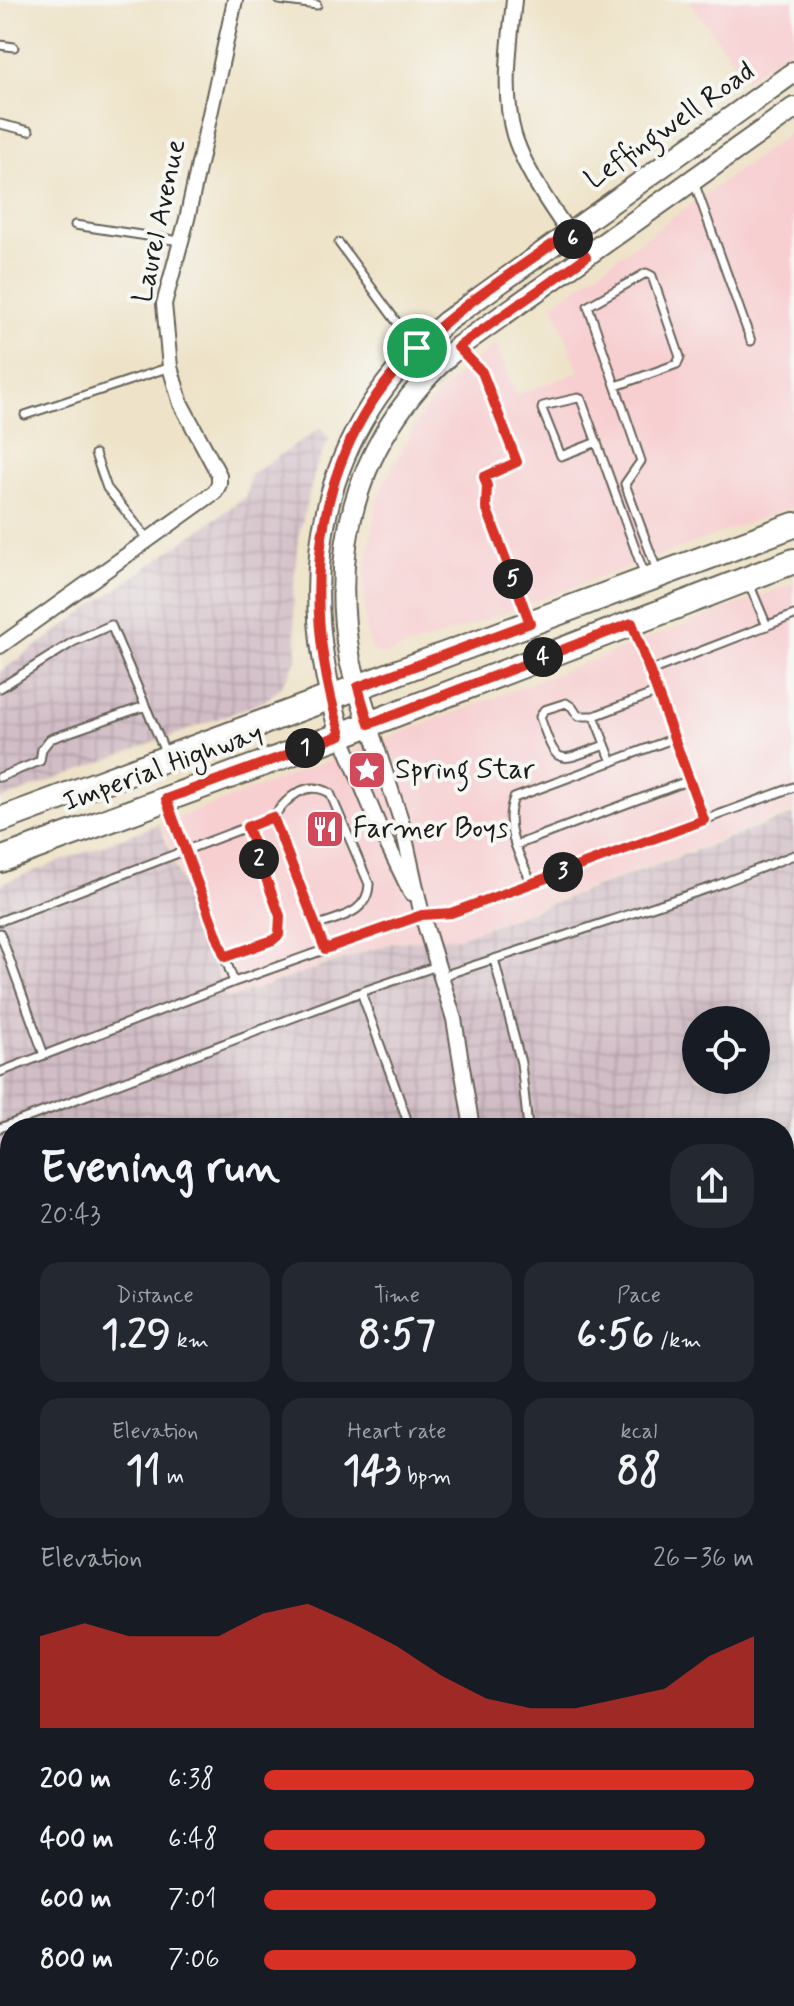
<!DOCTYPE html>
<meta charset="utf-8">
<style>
:root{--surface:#171b24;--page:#242831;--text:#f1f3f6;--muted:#9ea1a6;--accent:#d93025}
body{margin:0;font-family:Mynerve,sans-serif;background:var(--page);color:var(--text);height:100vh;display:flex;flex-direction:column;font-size:30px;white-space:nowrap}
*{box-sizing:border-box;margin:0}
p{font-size:26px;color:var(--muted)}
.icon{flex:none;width:44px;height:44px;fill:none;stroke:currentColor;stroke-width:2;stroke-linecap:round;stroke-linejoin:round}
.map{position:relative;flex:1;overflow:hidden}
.details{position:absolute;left:0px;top:1118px;width:794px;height:888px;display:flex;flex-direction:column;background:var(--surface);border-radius:32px 32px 0 0;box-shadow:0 4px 20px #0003}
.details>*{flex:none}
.controls{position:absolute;left:682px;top:1006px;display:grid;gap:16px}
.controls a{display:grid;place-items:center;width:88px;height:88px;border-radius:50%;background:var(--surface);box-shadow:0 4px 20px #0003;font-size:40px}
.pin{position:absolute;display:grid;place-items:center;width:68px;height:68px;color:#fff;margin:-34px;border:4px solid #fff;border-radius:50%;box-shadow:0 2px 8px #0007}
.km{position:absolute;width:40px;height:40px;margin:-20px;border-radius:50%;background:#222;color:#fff;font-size:22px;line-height:40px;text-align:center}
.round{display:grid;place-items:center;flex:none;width:84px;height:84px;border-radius:32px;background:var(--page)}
.headline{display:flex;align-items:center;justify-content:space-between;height:136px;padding:0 40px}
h1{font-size:44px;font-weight:700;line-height:60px}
.figures{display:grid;grid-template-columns:repeat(3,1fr);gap:12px;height:136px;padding:8px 40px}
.figures div{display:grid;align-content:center;border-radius:20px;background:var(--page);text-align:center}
.figures b{font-size:40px;font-weight:700}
.figures small{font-size:22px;font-weight:400}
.figures p{font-size:22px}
.chart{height:224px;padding:16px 40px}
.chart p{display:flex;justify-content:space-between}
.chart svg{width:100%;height:144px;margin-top:8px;fill:var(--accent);opacity:.7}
ul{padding:0 40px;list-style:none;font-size:26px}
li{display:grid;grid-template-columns:128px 96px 1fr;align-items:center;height:60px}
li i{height:20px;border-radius:10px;background:var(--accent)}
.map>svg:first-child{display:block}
.built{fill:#f7cfd1}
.industrial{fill:url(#industrial-grid);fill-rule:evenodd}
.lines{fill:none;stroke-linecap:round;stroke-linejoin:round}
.lane-casing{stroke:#666258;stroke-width:11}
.street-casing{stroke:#666258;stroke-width:18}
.secondary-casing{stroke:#666258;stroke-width:24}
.primary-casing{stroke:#666258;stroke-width:28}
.lane{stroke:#fff;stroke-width:7}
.street{stroke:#fff;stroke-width:14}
.secondary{stroke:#fff;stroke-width:20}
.primary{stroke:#fff;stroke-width:24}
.route-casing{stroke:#fff;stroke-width:16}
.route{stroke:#d93025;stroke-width:10}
.labels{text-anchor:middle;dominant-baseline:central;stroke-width:8;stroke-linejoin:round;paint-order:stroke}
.street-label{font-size:28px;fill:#1c1c1c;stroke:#f6f6f2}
.poi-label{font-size:28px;fill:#1c1c1c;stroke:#f6f6f2;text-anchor:start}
</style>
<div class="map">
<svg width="794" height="2006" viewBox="0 0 794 2006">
<defs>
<pattern id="industrial-grid" width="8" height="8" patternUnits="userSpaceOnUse" patternTransform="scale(2)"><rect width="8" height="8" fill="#d2bdc6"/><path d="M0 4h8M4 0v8" fill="none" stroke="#b4a2aa"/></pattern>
</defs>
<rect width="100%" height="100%" fill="#f6f6f2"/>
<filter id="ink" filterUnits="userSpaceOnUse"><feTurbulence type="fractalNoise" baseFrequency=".0125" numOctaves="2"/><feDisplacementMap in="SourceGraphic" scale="16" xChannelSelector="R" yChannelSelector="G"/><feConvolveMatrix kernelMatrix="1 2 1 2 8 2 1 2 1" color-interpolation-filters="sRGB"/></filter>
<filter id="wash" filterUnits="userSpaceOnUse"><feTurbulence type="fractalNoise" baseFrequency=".006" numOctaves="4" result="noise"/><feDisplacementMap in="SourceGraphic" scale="32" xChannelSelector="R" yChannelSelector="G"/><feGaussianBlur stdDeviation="1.8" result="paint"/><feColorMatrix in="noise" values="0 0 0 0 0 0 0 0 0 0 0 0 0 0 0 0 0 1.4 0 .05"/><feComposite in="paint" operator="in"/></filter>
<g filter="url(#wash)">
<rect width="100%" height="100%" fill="#eee3c8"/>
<!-- built -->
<path class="built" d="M688,0H794V45L746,79Z
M794,130V506L438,637L384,655L376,652L371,648L365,626L364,573L380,490L416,423L434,399L460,372L496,343L516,395L579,372L553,304Z
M794,583V811L460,936L393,941L228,998L161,824Z"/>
<!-- industrial -->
<path class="industrial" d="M321,428L329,439L315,470L298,539L293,596L297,658L289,675L277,691L264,701L249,707L0,800V672L247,496L250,475Z
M794,814V2006H0V884L159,824L227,999L394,942L460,937ZM696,1020H756V1080H696ZM10,1128H784V1996H10Z"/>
</g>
<g filter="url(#ink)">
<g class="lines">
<!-- lane casing -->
<g class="lane-casing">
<path id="lane" d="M279,0L317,5
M0,45L14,47
M0,124L29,131
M694,182L751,341
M75,225L180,241
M339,243L415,347
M459,349L482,372L517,462L484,477L487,486L486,507L528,618
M616,386L677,364L680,357L652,276L646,273L588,306L641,461L625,484L658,573
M25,415L170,367
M597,442L561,456L542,409L543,406L578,398L581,399L641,565L646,578
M95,454L107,488L148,539
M748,581L767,626
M650,671L794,615
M0,688L73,642L111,625L165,752
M594,716H578L572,707L566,703L544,710L540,717C558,769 557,762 605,745
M675,738L704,820
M612,762L594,716L658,692
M0,777L40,761L42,749L50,739L145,706
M167,802L234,982L422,915L451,913L794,787
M273,817C287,798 306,779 330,793L369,884C368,914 339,917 316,926
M516,845L690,780
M532,884C520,856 502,827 514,798L675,738L633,626
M0,921L273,817L325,949
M0,933L44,1055
M225,957L273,940C282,933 281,926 280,916L247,827
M494,959L712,887L794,855
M442,976L494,959L521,1063L528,1128
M0,1072L234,982
M0,1128L361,992
M410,1128L361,992L437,966
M784,1163L794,1159
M784,1219L794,1215
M0,1423L10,1419
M784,1528L794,1525
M0,1533L10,1531
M784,1606L794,1602
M0,1618L10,1643
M0,1712L10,1737
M784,1903L794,1899
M784,1914L794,1945
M111,1996L115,2006
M604,1996L608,2006
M623,2006L648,1996
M686,2006L687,1996"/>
</g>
<!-- street casing -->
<g class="street-casing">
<path id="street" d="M514,0C510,42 502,94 514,135C527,176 561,222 586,257
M0,646L215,492L219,484V475L181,404L170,367L164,304L187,219L235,0
M369,724L401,820L422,915L454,1019L472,1128
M341,735L380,829L411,893
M0,1481L10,1477
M784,1958L794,1954"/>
</g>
<!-- secondary casing -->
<g class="secondary-casing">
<path id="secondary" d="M369,724C363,703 355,681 350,660C327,536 363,430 458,347L794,108
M341,735C293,577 317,430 447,321L794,72"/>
</g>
<!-- primary casing -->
<g class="primary-casing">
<path id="primary" d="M0,820L794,525
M0,860L341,735L794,561"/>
</g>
<!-- lane -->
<use href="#lane" class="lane"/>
<!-- street -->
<use href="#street" class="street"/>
<!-- secondary -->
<use href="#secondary" class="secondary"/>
<!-- primary -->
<use href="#primary" class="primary"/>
</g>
</g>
<g class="lines" filter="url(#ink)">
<!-- route casing -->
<g class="route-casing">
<path id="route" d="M568,233L586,257L458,347L482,372L517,462L484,477L487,486L486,507L530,623L358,687L369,724L632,623L704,820L451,913L422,915L325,949L273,817L247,827L280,916L279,935L273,940L225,957L166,799L341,735C297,589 312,439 432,334C474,296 523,266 568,233Z"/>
</g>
<!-- route -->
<use href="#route" class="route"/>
</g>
<!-- icons -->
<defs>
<g id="sight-square" transform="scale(2)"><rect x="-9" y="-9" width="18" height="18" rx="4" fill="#d1495b" stroke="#f6f6f2"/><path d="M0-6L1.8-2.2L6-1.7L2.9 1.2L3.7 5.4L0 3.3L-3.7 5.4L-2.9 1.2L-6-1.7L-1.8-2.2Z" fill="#fff"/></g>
<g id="restaurant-square" transform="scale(2)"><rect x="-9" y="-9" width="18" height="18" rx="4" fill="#d1495b" stroke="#f6f6f2"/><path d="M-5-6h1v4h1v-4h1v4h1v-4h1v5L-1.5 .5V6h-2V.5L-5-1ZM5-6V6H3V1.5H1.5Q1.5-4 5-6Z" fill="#fff"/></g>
</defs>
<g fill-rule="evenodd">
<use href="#sight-square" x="367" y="770"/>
<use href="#restaurant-square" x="325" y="829"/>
</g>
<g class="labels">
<!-- street labels -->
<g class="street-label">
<text transform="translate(670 126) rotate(-35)">Leffingwell Road</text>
<text transform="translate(160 221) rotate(-78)">Laurel Avenue</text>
<text transform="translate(163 768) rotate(-20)">Imperial Highway</text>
</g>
<!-- poi labels -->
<g class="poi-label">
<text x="395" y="770">Spring Star</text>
<text x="353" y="829">Farmer Boys</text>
</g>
</g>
</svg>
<div class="controls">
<a><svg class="icon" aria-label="locate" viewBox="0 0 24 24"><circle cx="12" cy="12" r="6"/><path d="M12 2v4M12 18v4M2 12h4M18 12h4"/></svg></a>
</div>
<div class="pin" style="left:417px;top:348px;background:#1e9e55"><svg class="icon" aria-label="arrive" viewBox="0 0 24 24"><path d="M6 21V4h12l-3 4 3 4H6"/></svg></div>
<b class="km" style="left:305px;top:748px">1</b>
<b class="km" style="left:259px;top:859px">2</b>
<b class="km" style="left:563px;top:872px">3</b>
<b class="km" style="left:543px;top:657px">4</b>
<b class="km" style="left:513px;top:579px">5</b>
<b class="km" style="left:573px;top:239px">6</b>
<section class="details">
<div class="headline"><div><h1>Evening run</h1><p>20:43</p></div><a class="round"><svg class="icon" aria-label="share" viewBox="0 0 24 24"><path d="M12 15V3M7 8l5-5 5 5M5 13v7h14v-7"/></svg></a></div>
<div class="figures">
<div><p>Distance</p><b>1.29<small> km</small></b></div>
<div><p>Time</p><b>8:57</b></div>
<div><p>Pace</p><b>6:56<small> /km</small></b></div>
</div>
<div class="figures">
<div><p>Elevation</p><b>11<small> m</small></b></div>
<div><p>Heart rate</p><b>143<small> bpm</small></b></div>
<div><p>kcal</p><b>88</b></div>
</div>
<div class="chart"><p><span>Elevation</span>26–36 m</p>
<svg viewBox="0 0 160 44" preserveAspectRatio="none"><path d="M0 44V16L10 12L20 16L30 16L40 16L50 9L60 6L70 12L80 19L90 28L100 35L110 38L120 38L130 35L140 32L150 22L160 16V44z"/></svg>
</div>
<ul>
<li><b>200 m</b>6:38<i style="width:100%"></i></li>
<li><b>400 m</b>6:48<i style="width:90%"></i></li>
<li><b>600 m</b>7:01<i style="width:80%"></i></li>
<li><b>800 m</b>7:06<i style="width:76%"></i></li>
</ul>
</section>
</div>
